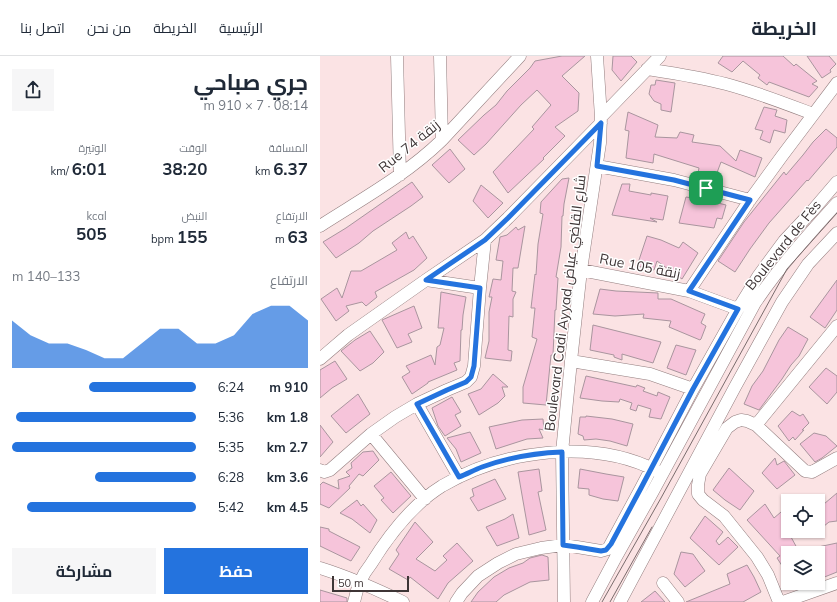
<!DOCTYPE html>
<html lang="ar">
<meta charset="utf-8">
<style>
:root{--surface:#fff;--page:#f6f6f7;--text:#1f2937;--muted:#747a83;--line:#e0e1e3;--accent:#2473de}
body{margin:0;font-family:Mulish,Cairo,sans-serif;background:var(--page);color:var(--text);direction:rtl;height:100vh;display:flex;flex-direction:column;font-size:15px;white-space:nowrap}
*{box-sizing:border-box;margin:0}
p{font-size:13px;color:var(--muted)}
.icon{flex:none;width:22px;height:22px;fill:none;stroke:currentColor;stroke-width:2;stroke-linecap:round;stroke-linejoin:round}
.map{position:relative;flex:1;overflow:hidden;direction:ltr}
.sheet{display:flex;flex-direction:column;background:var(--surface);width:320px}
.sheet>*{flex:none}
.tools{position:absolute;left:461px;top:438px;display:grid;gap:8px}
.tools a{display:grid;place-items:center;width:44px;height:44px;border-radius:0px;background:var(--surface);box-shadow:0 1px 3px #0004;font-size:20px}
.scale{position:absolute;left:12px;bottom:10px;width:77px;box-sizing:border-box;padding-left:4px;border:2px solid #3e3536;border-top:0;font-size:11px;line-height:14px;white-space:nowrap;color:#3e3536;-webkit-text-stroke:3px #fff;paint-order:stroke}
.pin{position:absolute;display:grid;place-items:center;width:34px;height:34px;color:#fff;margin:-17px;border-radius:8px;box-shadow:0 2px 6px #0006}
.round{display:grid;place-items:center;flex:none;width:42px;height:42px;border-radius:0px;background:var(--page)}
.headline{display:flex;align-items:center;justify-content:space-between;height:68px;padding:0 12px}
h1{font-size:22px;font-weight:700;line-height:30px}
.metrics{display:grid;grid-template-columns:repeat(3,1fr);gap:6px;height:68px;padding:4px 12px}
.metrics div{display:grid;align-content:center}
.metrics b{font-size:17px;font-weight:700}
.metrics small{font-size:11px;font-weight:400}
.metrics p{font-size:11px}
.chart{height:112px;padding:8px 12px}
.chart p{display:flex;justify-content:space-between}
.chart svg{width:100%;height:72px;margin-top:4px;fill:var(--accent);opacity:.7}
.button{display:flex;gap:8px;margin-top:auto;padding:8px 12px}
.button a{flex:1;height:46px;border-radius:0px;background:var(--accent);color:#fff;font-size:16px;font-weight:700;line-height:46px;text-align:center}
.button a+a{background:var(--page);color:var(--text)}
ul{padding:0 12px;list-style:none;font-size:13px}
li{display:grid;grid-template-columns:64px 48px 1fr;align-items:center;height:30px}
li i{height:10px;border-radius:5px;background:var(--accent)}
header{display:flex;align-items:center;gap:24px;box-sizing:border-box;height:56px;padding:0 20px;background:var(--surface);border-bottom:1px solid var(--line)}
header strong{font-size:19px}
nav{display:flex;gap:22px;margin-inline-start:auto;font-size:14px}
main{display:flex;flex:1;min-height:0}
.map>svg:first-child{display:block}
.building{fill:#f6c4da;stroke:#a9959e}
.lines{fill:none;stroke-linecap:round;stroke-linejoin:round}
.minor-casing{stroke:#937e7f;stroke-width:13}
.minor{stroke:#fff;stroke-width:12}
.tram{stroke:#7a6c6d;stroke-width:1}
.route-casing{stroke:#fff;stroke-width:8}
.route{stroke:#2473de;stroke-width:5}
.labels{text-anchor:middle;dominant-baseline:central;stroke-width:3;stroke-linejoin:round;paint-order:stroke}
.street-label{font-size:14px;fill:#3e3536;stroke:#fff}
</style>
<header>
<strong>الخريطة</strong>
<nav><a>الرئيسية</a><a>الخريطة</a><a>من نحن</a><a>اتصل بنا</a></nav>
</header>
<main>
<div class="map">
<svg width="517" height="546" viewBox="0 0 517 546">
<rect width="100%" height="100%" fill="#fbe3e4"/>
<!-- building -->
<path class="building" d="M242,0H265L242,20L259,37L258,55L235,71L245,80L223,102L224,103L188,137L173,116L214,73L212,71L231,49L217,34L201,49L166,88L154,99L138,84L164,59L176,49L187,35L210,12L215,5Z
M293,0H311L317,6L301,25L292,14Z
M403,0H463L474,10L476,8L497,25L492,28L498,31L489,41L449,26L447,29L438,22L440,19L423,5L412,16L398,7Z
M487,0H509L516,8L510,14L511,16L502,22Z
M336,24L355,27L351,56L341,54V48L334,45L329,38L331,29H335Z
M444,51L457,54L455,60L467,64L465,77L454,74L450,87L440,83L443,75L435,73Z
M308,56L338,69L335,81L357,82L360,76L374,79L372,86L400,90L416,105L420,94L442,102L435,121L401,106L395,122L378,117L379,112L334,98L333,107L306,102L309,75L305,74Z
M506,73L517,82V91L488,125L487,124L449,167L430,193L415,216L398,205L424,166L464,116L466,119L483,99L493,86Z
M130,93L145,113L129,127L112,109Z
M249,122L244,148L243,160H242L241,191L236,221L238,222L236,254H235L233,299H231L226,349L203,347V331L217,283L212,281L215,252H211L215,218L216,219L218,188L223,158L220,157L221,146L242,123Z
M92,126L103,141L91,150L53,175L39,187L16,202L3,186L26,172Z
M302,128H310L309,135L331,139V137L348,140L343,164L330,162L337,166L292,159Z
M161,129L183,147L168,162L153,145Z
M366,141L386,144L406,149L402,163L397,162L394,172L359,167Z
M205,170L198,212H193L192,235L196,236L193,243V261L189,260L188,294L192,295L191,305L165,302L169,285V256L172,241H169L173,223L181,224L183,205L176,204L180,181L187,179L196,171L198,174Z
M86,176L89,183L93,180L107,202L94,214L55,236L57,241L46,250L42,246L26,250L29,255L16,265L1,243L17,232L22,242L31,215H41L77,194L72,187Z
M327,180L341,184L359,192L363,186L378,197L362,223L337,205L334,214L317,210Z
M517,224V254L505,272L490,261Z
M280,233L296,235L338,237V243H351L385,258L381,267L386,270L381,283L380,284L349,271L351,265L323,262L324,258L295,260L273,258Z
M121,236L146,241L143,259L142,274H141L140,305L134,307L137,314L108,326V327L92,338L82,321L90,316L86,310L111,299L115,309L117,291L120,289L124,272H118Z
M94,250L102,272L88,278L92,286L77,292L62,264Z
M273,269L341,286L333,307L302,298V304L294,301V299L270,294Z
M468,271L488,283L479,300L471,309L462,323L439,354L424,348L432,330L443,315L459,284Z
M50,275L64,296L53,307L40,315L21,295L35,284Z
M356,289L376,294L366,319L347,312Z
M15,305L27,323L12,332L0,342V314Z
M506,312L517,320V336L507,348L489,331Z
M173,318L188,331H182L185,340L178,347L159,359L148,338L161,333Z
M266,320L316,331L317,329L325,332L323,335L337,340L338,336L350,341L341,363L329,361L331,353L318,349L316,355L310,353L312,347L300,343L299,346L282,345L260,342Z
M38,338L50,358L26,377L11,360Z
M132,341L141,356L135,359L141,370L125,380L118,370L112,352Z
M472,355L480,360L483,358L489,367L482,374H484L475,384L473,381L469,385L458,370Z
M266,360L292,363L313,368L307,390L290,385L276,383L264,384L263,380L258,378L260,361H266Z
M223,363L224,374L219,373L223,382L207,383L176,393L169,371L202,364Z
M0,369L13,386L0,401Z
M150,376L161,397L141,406L136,393L127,382Z
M494,377L506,380L517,390L502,402L495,406L480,388Z
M53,395L59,404L43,420L39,418L29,430L30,432L9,452L0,448V429L3,426L19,433L18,424L30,420L26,416L32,412L31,407L43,396Z
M455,402L457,409L464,405L475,419L457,433L442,417Z
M409,412L422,424L434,435L420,454L405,444L393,434Z
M219,413L222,435L218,436L226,474L209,479L198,416Z
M260,413L286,418L304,421L298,445L283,443L269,439V433L258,432Z
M71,416L91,440L73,457L61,444L64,442L54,430Z
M175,423L186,443L158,455L150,442L154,440L152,433Z
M517,437V465L509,466L498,475V453Z
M37,444L41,450L43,448L57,464L50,477L32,463L20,457Z
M445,448L454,462L468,450V478L471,481L477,492L471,497H468V519L457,502L460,500L427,464Z
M193,458L199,482L177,490L166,471L185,463Z
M385,460L403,476L396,485L399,489L408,481L418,491L399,509L370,482Z
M95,466L113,486L96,503L115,515L127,504L123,500L137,487L153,505L128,527L118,543L90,521L88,524L69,513L79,498L76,494Z
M0,471L9,473V475L40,491L31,505L0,490Z
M517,487V516L502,522L498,511V491Z
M361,496L373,498L385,515L365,531L354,518Z
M222,499L228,501L229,524L210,526L184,539L176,546H151L158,536L174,521L189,512L203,507L210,502Z
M427,509L434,521L441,536L423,546H366L410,528L407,518Z
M0,534L27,542V546H0Z
M335,535L345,546H321Z"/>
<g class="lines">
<!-- minor casing -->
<g class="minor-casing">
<path id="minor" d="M77,0L80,119
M120,0L122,84
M327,13C353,17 380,21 406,28C436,36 464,47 493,58
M281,61L340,0
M277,110L354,124L430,144
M0,170C42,143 86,119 122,84L200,0
M261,214L369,235L418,253
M106,224L160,232
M369,235L430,144L462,100L517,27
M0,303L28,279L106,224L165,184L188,162L281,67
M251,305L330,318L373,333
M97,348L139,421
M436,369L517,270
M51,378L105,443
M0,414L4,416L10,414L51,378L75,361L97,348L127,334L146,326L151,321L154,310L160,232L165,184
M0,512C29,521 56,533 83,546
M343,527L358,546
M34,546C36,539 37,532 40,526C43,519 47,513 51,508C69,479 93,448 122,430C183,394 273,382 337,415
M136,546L142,537L158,520L178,507L196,498L221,492L243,489L257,491L281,495L288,493L321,432L373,333L418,253L439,219L464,185L493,154L517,126
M244,546L242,396L251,305L261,214L280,87L281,61L277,0
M272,546L296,501L332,437L435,247C459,211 488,179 517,147
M300,546L415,331L462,246L488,208L517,177
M459,546L448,519L437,501L404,460L383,444L378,438V429L380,418L407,372L415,366L421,364L427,365L436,369L485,415L492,416L517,402
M463,546L517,527"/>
</g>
<!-- minor -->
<use href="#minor" class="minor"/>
<!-- tram -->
<path class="tram" d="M282,546L341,442L467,213L517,157
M290,546L332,471"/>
</g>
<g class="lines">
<!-- route casing -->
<g class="route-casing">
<path id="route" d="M281,67L277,110L354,124L430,144L369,235L418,253L373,333L321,432L291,488L286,494L281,495L257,491L243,489L242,396C216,397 187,402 162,411C154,414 147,418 139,421L97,348L127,334L146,326L151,321L154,310L160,232L106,224L165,184L188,162Z"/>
</g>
<!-- route -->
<use href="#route" class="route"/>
</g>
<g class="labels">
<!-- street labels -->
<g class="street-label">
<text transform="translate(89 90) rotate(-39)">Rue 74 زنقة</text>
<text transform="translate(463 189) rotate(-51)">Boulevard de Fès</text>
<text transform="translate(320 210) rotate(11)">Rue 105 زنقة</text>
<text transform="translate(245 247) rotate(-83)">Boulevard Cadi Ayyad شارع القاضي عياض</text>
</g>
</g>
</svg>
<div class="tools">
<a><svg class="icon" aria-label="locate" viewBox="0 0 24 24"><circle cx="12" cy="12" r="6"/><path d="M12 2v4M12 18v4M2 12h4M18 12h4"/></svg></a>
<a><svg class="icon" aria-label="layers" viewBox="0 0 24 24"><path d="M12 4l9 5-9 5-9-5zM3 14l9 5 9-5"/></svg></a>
</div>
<div class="scale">50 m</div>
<div class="pin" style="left:386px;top:132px;background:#1e9e55"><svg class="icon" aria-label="arrive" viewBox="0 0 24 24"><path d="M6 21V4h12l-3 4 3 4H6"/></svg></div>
</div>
<section class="sheet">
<div class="headline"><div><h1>جري صباحي</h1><p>08:14 · 7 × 910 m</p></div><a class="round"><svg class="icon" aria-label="share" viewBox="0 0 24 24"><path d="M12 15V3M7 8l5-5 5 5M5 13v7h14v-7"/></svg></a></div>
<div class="metrics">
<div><p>المسافة</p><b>6.37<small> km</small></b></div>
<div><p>الوقت</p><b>38:20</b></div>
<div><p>الوتيرة</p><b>6:01<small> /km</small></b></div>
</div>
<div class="metrics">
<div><p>الارتفاع</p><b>63<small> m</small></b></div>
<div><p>النبض</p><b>155<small> bpm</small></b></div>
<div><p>kcal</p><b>505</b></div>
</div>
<div class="chart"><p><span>الارتفاع</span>133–140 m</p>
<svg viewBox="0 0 160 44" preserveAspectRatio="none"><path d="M0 44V15L10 24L20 29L30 29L40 33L50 38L60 38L70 29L80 20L90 20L100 29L110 29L120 24L130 11L140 6L150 6L160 15V44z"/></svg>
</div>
<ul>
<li><b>910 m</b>6:24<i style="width:58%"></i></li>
<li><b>1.8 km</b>5:36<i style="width:98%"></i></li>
<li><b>2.7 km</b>5:35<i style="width:100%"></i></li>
<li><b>3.6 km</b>6:28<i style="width:55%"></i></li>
<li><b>4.5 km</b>5:42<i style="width:92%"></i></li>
</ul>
<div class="button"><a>حفظ</a><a>مشاركة</a></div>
</section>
</main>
